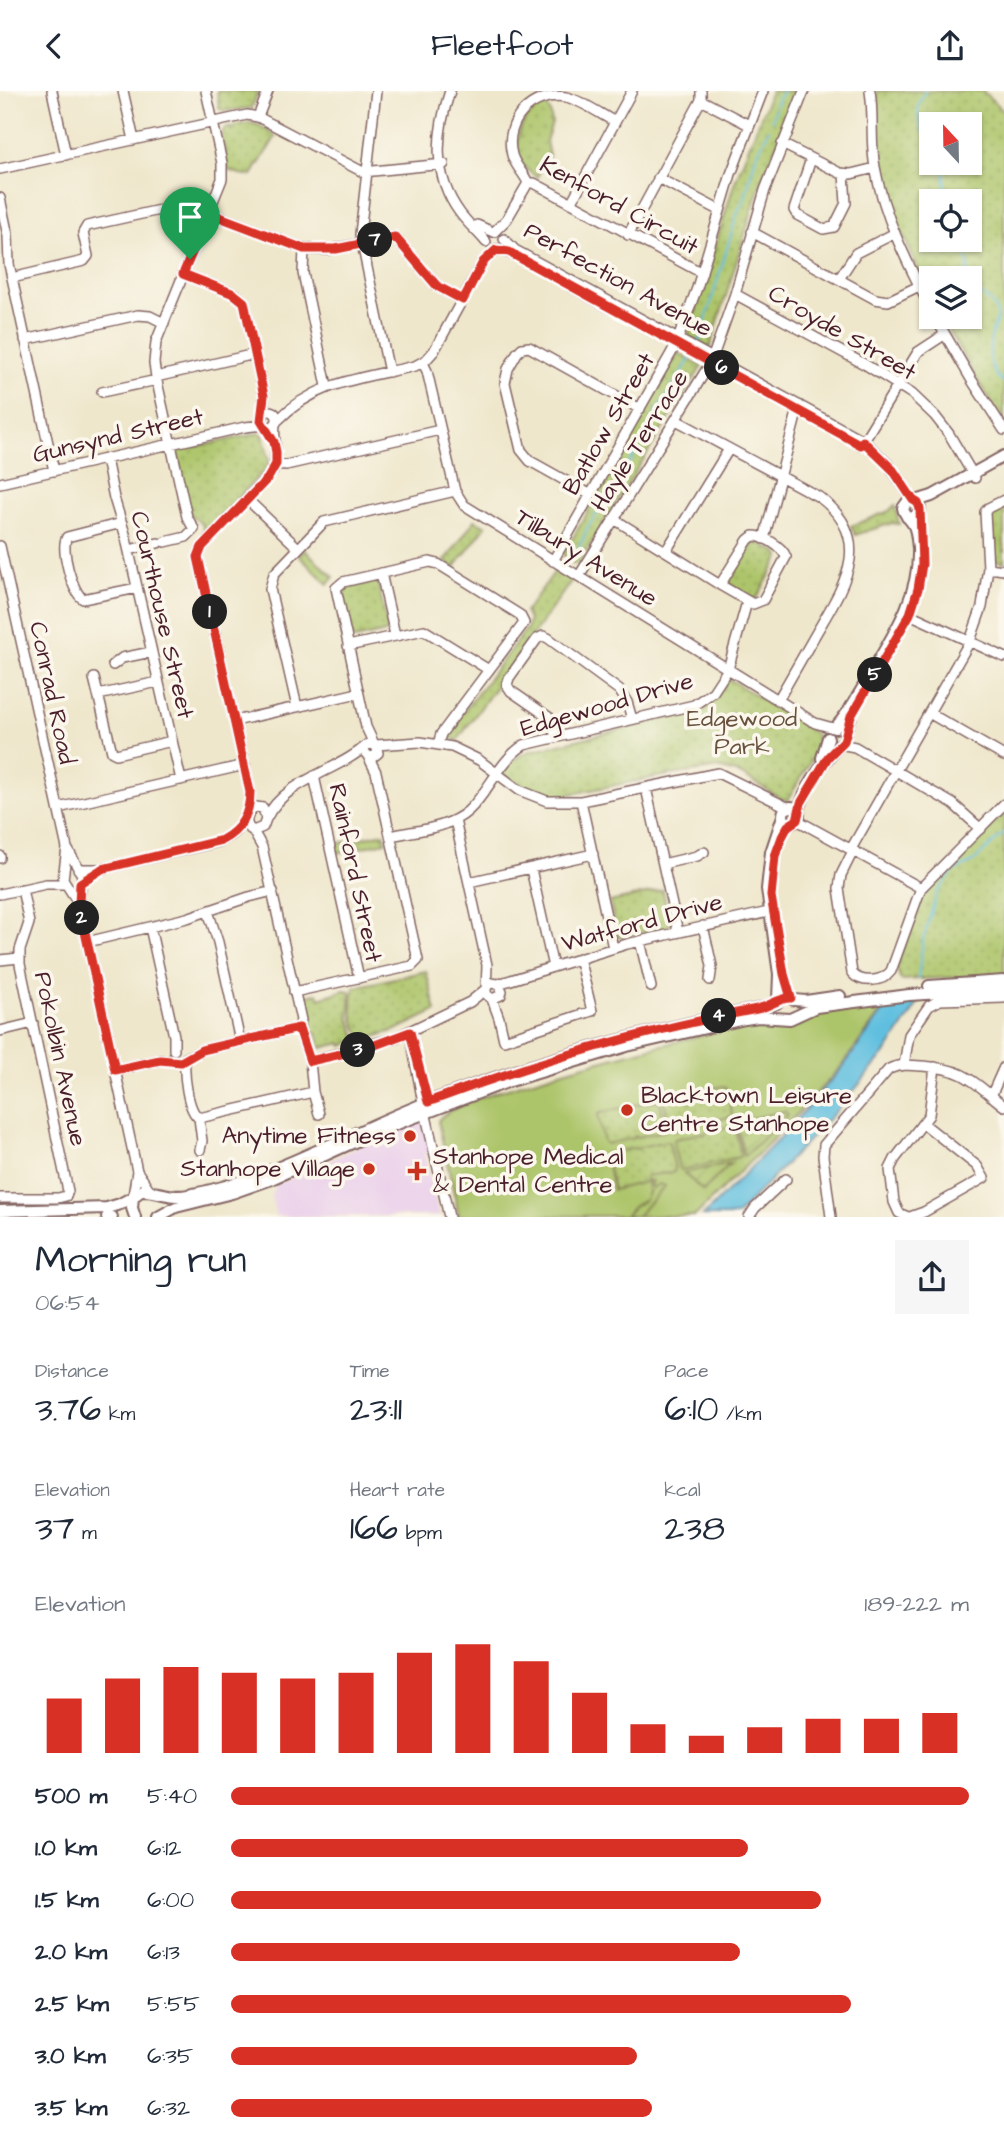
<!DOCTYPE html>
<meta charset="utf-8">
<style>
:root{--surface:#fff;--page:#f6f6f7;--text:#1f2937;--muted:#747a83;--accent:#d93025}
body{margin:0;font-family:"Architects Daughter",sans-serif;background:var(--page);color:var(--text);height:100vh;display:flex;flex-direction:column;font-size:26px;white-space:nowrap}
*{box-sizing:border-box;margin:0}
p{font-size:23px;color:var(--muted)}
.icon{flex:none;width:38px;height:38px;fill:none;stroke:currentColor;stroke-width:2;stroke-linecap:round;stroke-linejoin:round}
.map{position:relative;height:1126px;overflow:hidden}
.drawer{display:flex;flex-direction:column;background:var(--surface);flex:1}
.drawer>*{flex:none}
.needle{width:46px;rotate:338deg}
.fabs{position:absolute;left:919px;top:21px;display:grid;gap:14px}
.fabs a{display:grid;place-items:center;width:63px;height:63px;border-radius:0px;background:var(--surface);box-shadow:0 2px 5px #0004;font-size:35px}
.pin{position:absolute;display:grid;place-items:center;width:60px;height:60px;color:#fff;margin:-72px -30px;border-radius:50% 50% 50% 0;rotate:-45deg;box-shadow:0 0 7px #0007}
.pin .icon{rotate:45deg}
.km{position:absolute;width:35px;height:35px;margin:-18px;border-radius:50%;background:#222;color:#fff;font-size:19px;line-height:35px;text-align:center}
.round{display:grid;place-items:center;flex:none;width:74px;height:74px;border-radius:0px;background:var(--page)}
.summary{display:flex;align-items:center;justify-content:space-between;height:119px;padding:0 35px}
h1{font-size:38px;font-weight:600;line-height:52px}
.figures{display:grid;grid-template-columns:repeat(3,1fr);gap:10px;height:119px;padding:7px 35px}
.figures div{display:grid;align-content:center}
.figures b{font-size:35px;font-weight:600}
.figures small{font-size:19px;font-weight:400}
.figures p{font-size:19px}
.chart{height:196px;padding:14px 35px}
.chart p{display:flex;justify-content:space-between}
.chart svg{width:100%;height:126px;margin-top:7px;stroke:var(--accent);stroke-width:6}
ul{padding:0 35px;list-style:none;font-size:23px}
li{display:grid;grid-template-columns:112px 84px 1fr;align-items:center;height:52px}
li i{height:18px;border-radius:9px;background:var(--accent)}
header{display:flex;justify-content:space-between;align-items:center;height:91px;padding:0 35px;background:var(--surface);font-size:32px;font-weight:600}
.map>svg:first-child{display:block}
.built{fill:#ebd1eb}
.grass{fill:#adc56a;stroke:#7c724a;stroke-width:2}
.park{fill:url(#park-dots);stroke:#7c724a;stroke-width:2;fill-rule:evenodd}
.garden{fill:url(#garden-furrows);stroke:#7c724a;stroke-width:2}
.water{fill:#61bfdf;stroke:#566f85;stroke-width:2}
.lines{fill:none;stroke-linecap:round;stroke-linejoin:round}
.stream{stroke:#61bfdf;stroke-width:2}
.minor-casing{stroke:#846563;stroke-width:12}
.major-casing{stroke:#846563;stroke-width:14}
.minor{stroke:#fff;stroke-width:9}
.major{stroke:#fff;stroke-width:10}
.route-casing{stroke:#fff;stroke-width:14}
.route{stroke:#d93025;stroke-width:9}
.poi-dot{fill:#c8321e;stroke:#fbf7ec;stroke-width:2.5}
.labels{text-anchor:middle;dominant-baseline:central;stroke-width:7;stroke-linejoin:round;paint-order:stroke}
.street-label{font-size:24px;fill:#4a1f2b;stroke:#fbf7ec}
.park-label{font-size:24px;fill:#68513e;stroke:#fbf7ec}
.poi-label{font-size:24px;fill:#4a1f2b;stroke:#fbf7ec;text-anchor:start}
</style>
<header><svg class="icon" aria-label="back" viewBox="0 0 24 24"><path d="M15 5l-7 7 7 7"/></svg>Fleetfoot<svg class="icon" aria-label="share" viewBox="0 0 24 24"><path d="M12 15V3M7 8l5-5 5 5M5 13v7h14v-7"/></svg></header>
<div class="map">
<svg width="1004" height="1126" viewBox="0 0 1004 1126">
<defs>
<pattern id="park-dots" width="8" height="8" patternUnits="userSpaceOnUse" patternTransform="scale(1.75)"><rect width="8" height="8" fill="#adc56a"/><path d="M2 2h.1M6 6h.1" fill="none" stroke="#96a95c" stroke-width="1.8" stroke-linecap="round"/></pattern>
<pattern id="garden-furrows" width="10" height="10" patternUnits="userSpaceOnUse" patternTransform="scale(1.75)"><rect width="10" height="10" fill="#adc56a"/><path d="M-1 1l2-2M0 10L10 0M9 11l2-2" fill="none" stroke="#96a95c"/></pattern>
</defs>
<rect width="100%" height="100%" fill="#fbf7ec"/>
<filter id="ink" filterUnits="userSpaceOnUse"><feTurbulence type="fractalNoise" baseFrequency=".0143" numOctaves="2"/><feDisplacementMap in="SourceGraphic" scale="14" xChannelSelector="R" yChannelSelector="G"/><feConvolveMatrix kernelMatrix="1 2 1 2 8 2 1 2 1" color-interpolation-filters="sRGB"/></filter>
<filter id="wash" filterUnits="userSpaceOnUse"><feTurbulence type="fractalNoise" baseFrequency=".00686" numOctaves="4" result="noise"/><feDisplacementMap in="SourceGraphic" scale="28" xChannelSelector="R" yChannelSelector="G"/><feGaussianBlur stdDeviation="1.57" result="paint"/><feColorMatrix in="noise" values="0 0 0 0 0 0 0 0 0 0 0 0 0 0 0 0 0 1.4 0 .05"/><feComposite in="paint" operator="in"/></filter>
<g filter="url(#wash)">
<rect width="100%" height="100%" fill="#efe7cc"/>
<!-- built -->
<path class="built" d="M423,1029L431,1060L430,1064L424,1061L438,1123L442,1125H276L271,1104L278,1091L282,1092L299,1084L364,1053L366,1048Z"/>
<!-- grass -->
<path class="grass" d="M886,914L841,976L785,1036L695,1125H459L438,1030C451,1003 709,941 751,934C764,932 776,937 788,936C801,935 810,925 823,922C843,917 865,916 886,914Z"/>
<!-- park -->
<path class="park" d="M217,0H259L251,17L224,20L219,17Z
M771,0H798L759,97L710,257L688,245L734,93Z
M877,0H983L1004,21V330L976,287L941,226H970V187H931V206L894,124L891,100L879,60ZM931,33H970V72H931ZM931,110H970V149H931Z
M546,14L550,20L552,32L546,50L549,65L537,86C505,69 514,25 546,14Z
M249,32L258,34L276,45L252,84L246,85L228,79L222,43L225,37L230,36L231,39L234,38V35Z
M678,262L702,275L578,473L572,472L563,464Z
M260,342L263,344L269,368L268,375L205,442L202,433L190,423L176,360Z
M895,414L899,433L892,432L855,444L851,435L889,420Z
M1004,416V472L995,469L991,425Z
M475,429L486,435L454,477L445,470Z
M760,452L778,462L780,466L757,507L753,508L732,495L729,490L751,454Z
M305,459L334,486L328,493L299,465Z
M556,479L572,489L457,650L446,644L527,537L529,529L525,521Z
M375,491L378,493L388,538L386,541L355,548L352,546L343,504L347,497Z
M729,588L809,637C816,642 820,650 817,659L788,709L782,708L740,683L718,677L657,686L556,706L538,703L504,684C505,671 519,665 530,660L703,619L709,615Z
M1004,719V884L901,889L896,877L924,801L930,793L973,753Z
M384,742L386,751L337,762L336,753Z
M663,799L670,836L617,847L610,811Z
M426,880L436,920L396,939L364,949C351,932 349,916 355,896Z
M344,899L351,900L349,926L357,948L343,955L341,952L321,957L317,942L312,943L304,906L318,902L320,907Z
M723,995L726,996L732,1023L730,1026L704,1031L701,1030L699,1033L673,1039L670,1037L664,1010L666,1007L692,1002L695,1003L697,1001Z
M658,1009L660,1011L666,1038L664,1040L638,1046L635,1045L634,1047L607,1053L604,1051L598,1025L600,1022L626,1016L629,1018L631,1015Z
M732,1035L735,1037L741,1064L739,1066L713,1072L710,1071L708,1073L682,1079L679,1077L673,1051L675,1048L701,1042L704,1044L706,1041Z
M667,1050L669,1052L675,1078L674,1081L645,1085V1091L613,1099L605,1063L635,1057L638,1058L640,1056Z"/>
<!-- garden -->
<path class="garden" d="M784,1020L788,1024L744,1065L736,1031Z
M731,1072L703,1100L684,1082Z
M647,1089L652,1090L650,1094L652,1097L659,1093L665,1095L637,1125H625L634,1115L645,1109L648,1101Z"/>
<!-- water -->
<path class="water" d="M919,911L887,960L841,1015L736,1125H703L781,1046L842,977L888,914Z"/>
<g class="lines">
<!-- stream -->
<path class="stream" d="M925,0C924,4 921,7 920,10C914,24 922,41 931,50
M772,30L777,9L783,0
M931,59V63
M944,72L946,110
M956,149L968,169V187
M970,194C977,204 994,208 997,222C998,228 995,233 993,239C988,256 987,281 1004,291
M699,252L738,120L744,110L755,68L769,38
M576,464L589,434L613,401L619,385L629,373L656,322L690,268
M918,888L923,849L937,802L954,780L973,771L1004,742"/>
</g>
</g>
<g filter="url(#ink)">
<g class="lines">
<!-- minor casing -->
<g class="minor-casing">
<path id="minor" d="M52,0L66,64
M123,0L134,49
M376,0L360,143L389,281
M450,0C436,42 432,84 460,122C468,133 478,141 486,151
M870,0C874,25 870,51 875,76C884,127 908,173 931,218
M701,9L749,34
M258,26L268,0
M615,31C600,23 583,10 566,6C532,0 503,31 512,64C515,75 524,82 528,92H534L702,182
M782,53L840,82L851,83L875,77
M811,68L794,119L797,124L823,138L834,136L846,112L844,83
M0,78L247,24L258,26L363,81L444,73
M658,87L719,119
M0,107L8,145L9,173L54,380
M571,112L632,0
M477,134L493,141
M494,141L507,128L528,92
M752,141L875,208L888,210L919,195
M628,144L701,9V0
M504,148L515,159L528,166L864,350L888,373L913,409
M304,158L303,182L327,295
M497,158L515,164
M183,183L235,203L244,211L264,305L263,324
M12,187L84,170L88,165L83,142L87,135L187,113L304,158L328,159L395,146L437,195L463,209
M839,188L856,162L895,142
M570,195L610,217
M735,203L866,274L912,303L935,325L949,343L975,387
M935,226L971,288L1004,339
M678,248L697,197L731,83L763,0
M25,249L138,224L150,225L164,232
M423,272L427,280L455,400L464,414L815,632L833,637
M156,286L255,263
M102,301L157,289
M261 328a8 8 0 1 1 16 0a8 8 0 1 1-16 0Z
M676,329L819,406C875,447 845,493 818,539C805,562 791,586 778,609
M277,330C316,290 363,287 415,275L426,269L434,260L483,171L496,159
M861,354L918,261L944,244
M106,368L114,407L125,443L181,689
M276,373L286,374L440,339
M0,392L245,336L264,334
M591,404L530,370L521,359L505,292L508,278L517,262L522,257L529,256L640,318
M248,409L298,457
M614,428L720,494
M122,432L67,446C60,457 72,501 83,508L137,497
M753,445C764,445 782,455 786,466L763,509L753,513L720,494L748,449Z
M764,448L799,314
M165,451L186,446L194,438L187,426L156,286L154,272L156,251L222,88V72L206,0
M0,455L67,757L82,784L79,813
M129,459L158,452
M666,460L729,358
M553,470L677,252
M988,477L1004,479
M381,482L395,544
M579,485L711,271L735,203L765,99L804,0
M905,521L1004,566
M348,555L424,539L489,579
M113,574L122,567L151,561
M728,578L747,511
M94,587L112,661L116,663L172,650
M98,604L158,591
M297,616L270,498L274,483L324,431L455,400
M929,622L1004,665
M235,630L358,602
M556,646L550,627L511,600L507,594L509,587L537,548L543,545L548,547L619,599L627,611L632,628
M374,653L366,636L336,497L343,491L430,471L438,473L520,524L524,532L441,643L438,653
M840,653L855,656L953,713L981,738
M376,654L420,651L452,656L479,669L519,699L547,710H581L718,682L789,717
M314,685L359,887
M646,697L678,841
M581,710L613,857
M256,716L263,717L266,728L263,736L253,740C243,734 246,722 256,716Z
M58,717L245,674
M249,722L250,701L198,466L202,456L273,380C279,365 273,350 275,333
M266,728C285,688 338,681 368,653L376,654L378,662L373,666L368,665L364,660L365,656
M455,729L487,874L486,903L492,908L501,904L502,900L498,893L491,892L487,895
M797,729L921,797
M253,740L262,756L301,929L299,937L310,970L313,1001L319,1023
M391,745C415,739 448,738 468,720C489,701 499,670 524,654L694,614L713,601L728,578
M67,757L63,788L79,813L137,1080L133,1105
M851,758L970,550L982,516L988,477L985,421L988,417L1004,409
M853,760L841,784L839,797L852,882C861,893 883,891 891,880L921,797L1004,713
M0,765V767
M663,773L697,765L704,761
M78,778H102L218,751L233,743L247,726
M531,778L553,876
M469,791L593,763
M0,803L46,793H66
M208,820L218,851L240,950
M703,835L712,875L710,889
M150,836L174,945V959
M640,850L651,896
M87,851L187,827L249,806L273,800
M0,869L19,867
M498,893L627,853L773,820
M294,901L412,875L418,869L376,681L368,665
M492,908L499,927L504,949L592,920L579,867
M0,940L33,932
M410,941L422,1007L449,1126
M186,967L202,959L299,937
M185,968C184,983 187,1019 199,1027
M310,970L395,947L470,911L486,898
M904,974L909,944L929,915L940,909L1004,907
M115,979L160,969H174
M991,1005L1004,976
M199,1027L313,1001
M199,1027L202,1050L200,1059
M137,1080L151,1101
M0,1107H58L66,1105L68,1100L20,873V859L29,832L22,798
M749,1126L755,1117L786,1088
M831,1126L823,1065L824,1054L889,978C900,973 910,974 922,975C966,978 971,989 1004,1015
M908,1126L899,1122L894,1111L890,1078L895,1068L929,1024L935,976
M910,1126L924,1121L984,1087L977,1075L924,1033"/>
</g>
<!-- major casing -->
<g class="major-casing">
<path id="major" d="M916,410L932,405L1004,365
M835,637C850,621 860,601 871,582C894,543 920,505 918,457C917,450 917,441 914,435C911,428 904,425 903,417L908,410H916L920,416L919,422L912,427L907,426
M845,642L851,625
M822,667L828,647
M783 724a8 8 0 1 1 16 0a8 8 0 1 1-16 0Z
M798,722C803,701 824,669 839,654
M929,895L1004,890
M778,909L779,883L767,798L771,761L783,725
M794,909L806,910L840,905
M0,1120L107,1117L120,1113L133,1106
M107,1126H112
M135,1126L132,1117L133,1106L141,1100C157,1099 169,1108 188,1104C273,1089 354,1038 436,1008C542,968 651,938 763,917L777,912
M158,1126L176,1116L232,1102L269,1089L381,1039L507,991L627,955L745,928L758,926L790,928L816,916L909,904L1004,898"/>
</g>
<!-- minor -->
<use href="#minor" class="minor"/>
<!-- major -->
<use href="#major" class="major"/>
</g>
</g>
<g class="lines" filter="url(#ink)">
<!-- route casing -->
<g class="route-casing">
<path id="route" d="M209,122L304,158H336L395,146L437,195L463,209L483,171L496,159L509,161L861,354L863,350L893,379L913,409L918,412L920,418L922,473L918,498L910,523L851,625L844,650L828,666L801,712L797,729L788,735L782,746L775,765L771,805L784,883L791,907C780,906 769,916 757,918C645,939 535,971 428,1011L410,941L367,957L310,970L299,937L202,959L181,971L160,969L115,979L79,813L80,792L102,778L222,749C241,739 250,723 250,701L198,466L202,456L268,387L276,373V361L274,351L261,330L264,305L244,211L234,203L183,183Z"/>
</g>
<!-- route -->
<use href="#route" class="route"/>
</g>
<!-- markers -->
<g class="poi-dot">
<circle cx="627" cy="1019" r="7"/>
<circle cx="410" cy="1045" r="7"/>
<circle cx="369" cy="1078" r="7"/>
<path d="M413.5 1069.5h7v7h7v7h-7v7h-7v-7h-7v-7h7z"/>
</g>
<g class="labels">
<!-- street labels -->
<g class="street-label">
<text transform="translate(619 115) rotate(29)">Kenford Circuit</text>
<text transform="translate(618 189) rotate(29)">Perfection Avenue</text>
<text transform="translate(842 242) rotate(30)">Croyde Street</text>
<text transform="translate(609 333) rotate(-60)">Batlow Street</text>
<text transform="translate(118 345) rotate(-13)">Gunsynd Street</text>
<text transform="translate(640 350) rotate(-58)">Hayle Terrace</text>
<text transform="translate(586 467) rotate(32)">Tilbury Avenue</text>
<text transform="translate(162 524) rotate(77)">Courthouse Street</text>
<text transform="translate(52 602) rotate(78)">Conrad Road</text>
<text transform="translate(607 614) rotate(-16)">Edgewood Drive</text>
<text transform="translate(355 782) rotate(78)">Rainford Street</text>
<text transform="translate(642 832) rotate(-15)">Watford Drive</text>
<text transform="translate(60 968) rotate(78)">Pokolbin Avenue</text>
</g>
<!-- park labels -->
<g class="park-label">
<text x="742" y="628">Edgewood<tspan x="742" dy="28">Park</tspan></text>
</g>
<!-- poi labels -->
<g class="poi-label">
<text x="641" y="1005">Blacktown Leisure<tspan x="641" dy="28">Centre Stanhope</tspan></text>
<text x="396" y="1045" text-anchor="end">Anytime Fitness</text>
<text x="433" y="1066">Stanhope Medical<tspan x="433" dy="28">&amp; Dental Centre</tspan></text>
<text x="355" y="1078" text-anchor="end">Stanhope Village</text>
</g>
</g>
</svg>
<div class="fabs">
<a><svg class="needle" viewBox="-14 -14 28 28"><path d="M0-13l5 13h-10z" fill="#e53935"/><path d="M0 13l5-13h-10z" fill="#747a83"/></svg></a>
<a><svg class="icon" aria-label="locate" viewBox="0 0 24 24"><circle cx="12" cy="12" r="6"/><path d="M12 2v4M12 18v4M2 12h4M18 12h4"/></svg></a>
<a><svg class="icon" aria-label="layers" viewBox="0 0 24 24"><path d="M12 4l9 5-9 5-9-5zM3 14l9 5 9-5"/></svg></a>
</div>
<div class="pin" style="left:190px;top:168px;background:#1e9e55"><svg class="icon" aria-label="arrive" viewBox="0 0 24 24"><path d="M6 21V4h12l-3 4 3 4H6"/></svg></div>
<b class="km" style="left:210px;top:521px">1</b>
<b class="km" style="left:82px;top:827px">2</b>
<b class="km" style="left:358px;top:959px">3</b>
<b class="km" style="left:719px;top:925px">4</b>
<b class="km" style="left:875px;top:584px">5</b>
<b class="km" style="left:722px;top:277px">6</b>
<b class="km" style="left:375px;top:149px">7</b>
</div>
<section class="drawer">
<div class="summary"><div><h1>Morning run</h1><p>06:54</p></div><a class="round"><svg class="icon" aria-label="share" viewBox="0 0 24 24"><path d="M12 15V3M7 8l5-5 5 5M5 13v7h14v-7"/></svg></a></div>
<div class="figures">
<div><p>Distance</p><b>3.76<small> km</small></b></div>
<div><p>Time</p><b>23:11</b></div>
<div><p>Pace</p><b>6:10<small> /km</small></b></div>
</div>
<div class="figures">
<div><p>Elevation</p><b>37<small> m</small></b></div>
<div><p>Heart rate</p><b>166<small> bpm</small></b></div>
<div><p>kcal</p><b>238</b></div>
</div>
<div class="chart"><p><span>Elevation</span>189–222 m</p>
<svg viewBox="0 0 160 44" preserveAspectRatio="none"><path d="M5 44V25M15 44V18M25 44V14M35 44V16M45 44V18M55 44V16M65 44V9M75 44V6M85 44V12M95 44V23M105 44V34M115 44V38M125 44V35M135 44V32M145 44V32M155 44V30"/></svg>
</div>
<ul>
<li><b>500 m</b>5:40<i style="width:100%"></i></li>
<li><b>1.0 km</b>6:12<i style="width:70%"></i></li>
<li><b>1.5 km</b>6:00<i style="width:80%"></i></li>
<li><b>2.0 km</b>6:13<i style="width:69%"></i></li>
<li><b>2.5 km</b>5:55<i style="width:84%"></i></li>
<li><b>3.0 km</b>6:35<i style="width:55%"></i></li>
<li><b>3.5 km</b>6:32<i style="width:57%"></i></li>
</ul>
</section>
